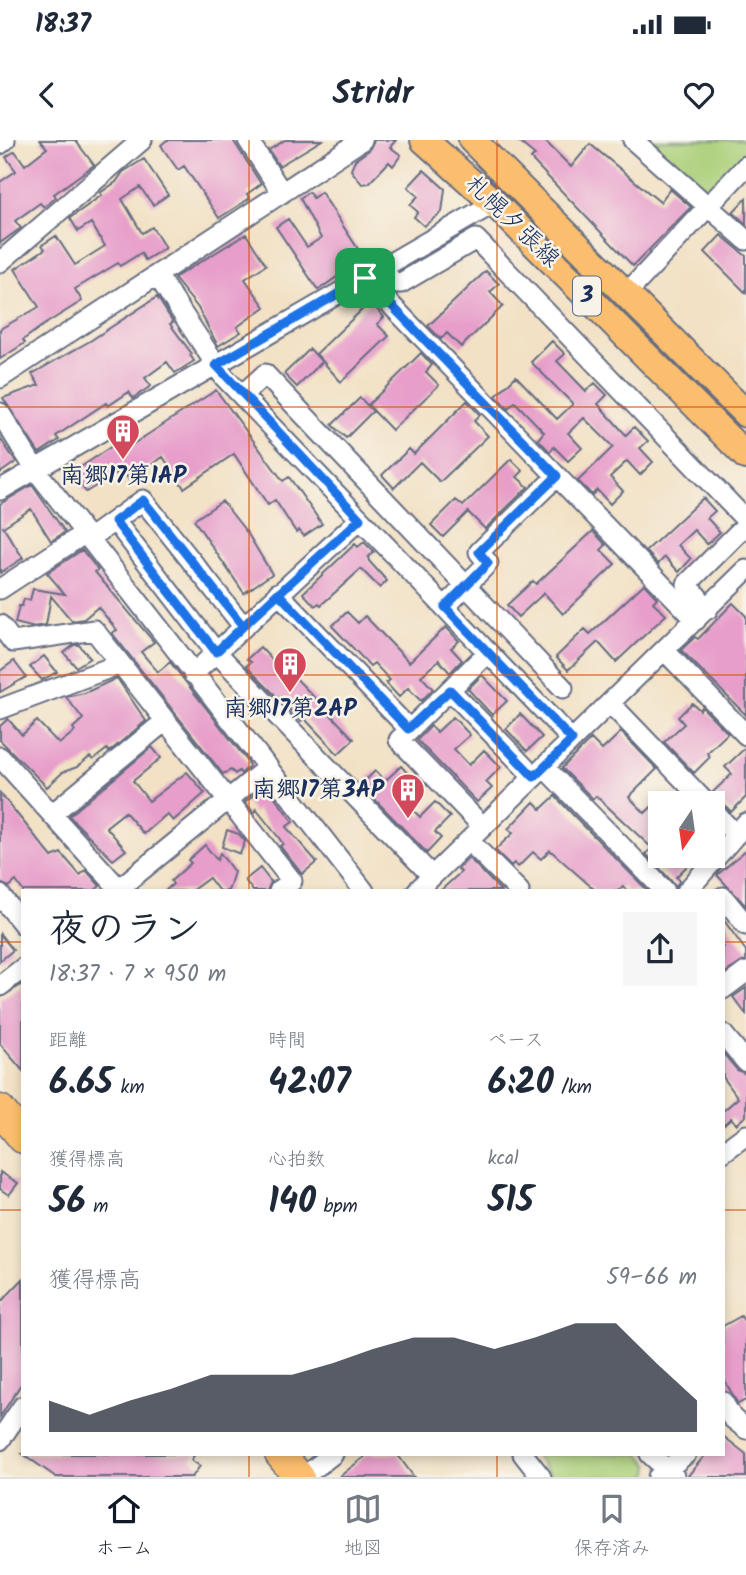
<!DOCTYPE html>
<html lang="ja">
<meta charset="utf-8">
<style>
:root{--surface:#fff;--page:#f6f6f7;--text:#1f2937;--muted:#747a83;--line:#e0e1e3;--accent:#111827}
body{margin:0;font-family:Kalam,"Klee One",sans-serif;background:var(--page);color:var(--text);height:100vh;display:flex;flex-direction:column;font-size:26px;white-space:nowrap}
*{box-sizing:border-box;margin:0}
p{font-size:23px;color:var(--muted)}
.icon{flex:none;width:38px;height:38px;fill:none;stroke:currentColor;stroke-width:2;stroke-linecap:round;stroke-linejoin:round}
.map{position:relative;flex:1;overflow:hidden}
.panel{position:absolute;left:21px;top:749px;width:704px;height:567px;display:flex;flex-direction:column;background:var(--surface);border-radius:0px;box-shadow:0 4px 10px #0003}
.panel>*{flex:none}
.needle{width:46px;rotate:193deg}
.buttons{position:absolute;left:648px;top:651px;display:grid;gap:14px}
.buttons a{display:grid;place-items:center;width:77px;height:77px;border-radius:0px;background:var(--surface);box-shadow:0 4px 10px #0003;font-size:35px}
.pin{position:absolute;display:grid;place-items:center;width:60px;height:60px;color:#fff;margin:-30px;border-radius:14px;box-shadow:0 4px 10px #0006}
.round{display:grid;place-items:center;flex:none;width:74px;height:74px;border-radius:0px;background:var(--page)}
.overview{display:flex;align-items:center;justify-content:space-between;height:119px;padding:0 28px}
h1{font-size:38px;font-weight:700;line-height:52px}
.stats{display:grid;grid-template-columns:repeat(3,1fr);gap:10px;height:119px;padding:7px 28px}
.stats div{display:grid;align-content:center}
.stats b{font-size:35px;font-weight:700}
.stats small{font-size:19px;font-weight:400}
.stats p{font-size:19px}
.chart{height:196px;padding:14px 28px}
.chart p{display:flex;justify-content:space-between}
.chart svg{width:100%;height:126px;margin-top:7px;fill:var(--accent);opacity:.7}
.status{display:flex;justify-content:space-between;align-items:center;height:49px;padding:0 35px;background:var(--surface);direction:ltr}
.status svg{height:19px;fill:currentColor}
header{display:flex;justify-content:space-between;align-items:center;height:91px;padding:0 28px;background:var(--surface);font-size:32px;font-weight:700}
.tabs{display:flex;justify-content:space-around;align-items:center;height:98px;border-top:2px solid var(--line);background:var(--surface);font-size:19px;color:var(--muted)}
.tabs a{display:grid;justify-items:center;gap:4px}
.tabs .on{color:var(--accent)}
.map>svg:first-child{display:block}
.green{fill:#aacf78;stroke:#627f6b;stroke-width:2}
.building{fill:#e79eca}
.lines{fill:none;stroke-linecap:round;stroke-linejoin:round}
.minor-casing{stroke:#666d82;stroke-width:23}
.major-casing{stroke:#666d82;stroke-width:30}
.highway-casing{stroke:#666d82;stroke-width:33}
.minor{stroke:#fff;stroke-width:19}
.major{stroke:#fbbe6e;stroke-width:26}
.highway{stroke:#fbbe6e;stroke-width:30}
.route-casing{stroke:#fff;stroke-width:14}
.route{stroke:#1a73e8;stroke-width:9}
.grid{fill:none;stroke:#d45514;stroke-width:2;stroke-opacity:0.55}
.labels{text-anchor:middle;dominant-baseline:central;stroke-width:5;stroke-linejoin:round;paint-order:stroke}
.shield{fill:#f7f3e8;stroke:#5d6a87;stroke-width:2}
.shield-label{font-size:23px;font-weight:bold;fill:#1b2f5e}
.street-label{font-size:24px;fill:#1b2f5e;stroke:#f7f3e8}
.poi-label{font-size:24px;font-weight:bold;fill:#1b2f5e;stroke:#f7f3e8}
</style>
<div class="status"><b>18:37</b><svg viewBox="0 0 49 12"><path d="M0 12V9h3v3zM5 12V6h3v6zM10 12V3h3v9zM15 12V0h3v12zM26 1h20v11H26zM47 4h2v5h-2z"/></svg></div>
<header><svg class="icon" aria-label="back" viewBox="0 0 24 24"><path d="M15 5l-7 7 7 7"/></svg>Stridr<svg class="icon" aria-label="heart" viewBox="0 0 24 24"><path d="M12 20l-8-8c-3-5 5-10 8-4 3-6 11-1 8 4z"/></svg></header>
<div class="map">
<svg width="746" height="1337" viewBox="0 0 746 1337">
<rect width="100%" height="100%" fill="#f7f3e8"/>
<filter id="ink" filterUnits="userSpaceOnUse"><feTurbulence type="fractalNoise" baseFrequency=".0143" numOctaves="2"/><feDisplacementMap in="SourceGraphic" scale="14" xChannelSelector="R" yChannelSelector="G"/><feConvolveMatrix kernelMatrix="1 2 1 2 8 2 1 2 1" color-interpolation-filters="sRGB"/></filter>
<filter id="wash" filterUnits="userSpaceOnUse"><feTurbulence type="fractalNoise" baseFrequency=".00686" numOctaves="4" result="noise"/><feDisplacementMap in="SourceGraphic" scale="28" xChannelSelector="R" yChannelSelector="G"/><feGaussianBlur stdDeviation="1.57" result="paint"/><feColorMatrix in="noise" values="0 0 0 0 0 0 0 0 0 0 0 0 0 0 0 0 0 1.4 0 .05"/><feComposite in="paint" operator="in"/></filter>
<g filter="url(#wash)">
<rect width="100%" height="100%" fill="#f2e1c5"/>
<!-- green -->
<path class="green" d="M648,0H746V16L712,51H707Z
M534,1314H640L650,1326L649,1333L644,1337H552Z"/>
<g id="blocks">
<!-- building -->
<path class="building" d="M40,0H75L94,25L54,54L56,57L44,67L40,63L15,81L21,88L0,103V42L16,31L6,17L15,11L25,25L47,8Z
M167,0H233L261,44L247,54L250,58L219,78L184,26L178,30L164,10L161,5Z
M285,0H322L279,26L269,10Z
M374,0H396L390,7L401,15L393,26L389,22L369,43L362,44L351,30L355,20L369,10Z
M517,0H544L571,27L590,4L660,62L670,49L691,67L633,126L531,19L535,15Z
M144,19L168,55L153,65L140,47L122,59L142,93L152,87L165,108L145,120L141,113L120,126L118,123L75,149L82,161L42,186L23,200L25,203L0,219V189L39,167L15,129L45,109L42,105L56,96L75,125L105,106L91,83L78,91L70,78L102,55L100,53L116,42L123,32Z
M424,30L445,49L442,72L424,86L414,77L418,72L410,65L418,56L408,47Z
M309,52L313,58L321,52L367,123L349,133L347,130L318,150L276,87L288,79L307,107L321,98L300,58Z
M746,58V84L733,72Z
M246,94L266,125L245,139L265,167L237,187L241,192L218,206L198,168L174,138Z
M721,95L746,116V153L705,112Z
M486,131L499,144L490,152L503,166L461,207L447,193L441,199L428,186Z
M157,157L173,182L170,184L192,214L190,215L194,221L175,233L167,222L145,238L151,246L133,258L129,252L108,266L106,263L56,296L59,300L39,313L3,258L39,245L32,234L90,201Z
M370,162L384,177L377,184L389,196L341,242L316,214Z
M552,201L565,214L557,221L586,251L595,243L607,255L598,264L626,295L634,287L648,301L640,308L653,322L640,335L627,321L610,337L623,351L610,364L597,350L592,355L578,341L613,307L584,278L568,293L582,308L568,321L554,307L550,312L538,299L544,292L515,262L508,269L496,256L516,236L557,279L573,264L531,222Z
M310,209L322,222L297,247L284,234Z
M421,213L432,225L426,232L439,245L392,290L368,265Z
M216,250L283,341L289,337L322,384L304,396L299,390L296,392L275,360L268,365L234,314L184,348L163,317L129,340L122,330L86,352L72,333L118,302L124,310Z
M360,258L373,271L346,298L332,285Z
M467,261L480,275L474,281L488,296L440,342L420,322L394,348L382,335L409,309L414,314Z
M0,298L16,322L0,333Z
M511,319L523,331L517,337L528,347L485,389L468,372L443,397L431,385L456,360L463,366Z
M32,345L65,392L51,401L31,369L3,387L23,418L0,433V364Z
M703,358L715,371L707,378L720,392L707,404L694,390L678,405L691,419L679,432L665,417L658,424L646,411Z
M222,361L248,394L272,434L244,453L194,380Z
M593,391L606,405L601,410L615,424L563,474L544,453L518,477L507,465L533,441L536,444Z
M364,402L374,412L368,417L369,421L387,441L380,448L361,429L321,465L319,463L315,466L303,453L355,404L358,407Z
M82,410L98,430L95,432L154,502L141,512L158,532L170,522L248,622L249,626L241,634L239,631L235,634L231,630L223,634L112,493L117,490L98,467L84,479L72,481L51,456L46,485L31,487L15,483L19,466H22L24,459L30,460L33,449L65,454L47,433Z
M644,444L657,458L653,462L666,475L616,522L598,502L568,530L556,517L585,489L590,494Z
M733,463L746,476V575L681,510L695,497L698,499Z
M347,472L358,483L365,476L409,522L446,487L459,501L451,508L462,520L450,533L439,520L421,536L433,549L421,561L408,548L399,557L386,543L390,540L374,523L370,526L332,486Z
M74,505H79L90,518L76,527L64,513Z
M260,507L287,536L290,532L354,599L338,614L304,578L301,581L246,526L251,522L247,519Z
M44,516L57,532L42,540L30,527Z
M14,521L26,537L0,552V531Z
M482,535L507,561L492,575L468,549Z
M117,538L146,581L109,612L107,609L93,620L90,617L77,627L63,632L47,647L0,600V586L8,579L22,595L37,581L59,604L75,591L73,588L83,579L66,557L85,553Z
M692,563L700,570L702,567L728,593L707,613L710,617L694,633L664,602L684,584L678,577Z
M520,574L542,597L527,611L506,589Z
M453,577L470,595L454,609L469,625L484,610L501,627L486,642L492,648L477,662L417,600L431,586L437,592Z
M621,592L657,629L629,657L645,673L660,659V716H697L676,737L680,740L676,746L646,714L652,708L596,656L593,659L562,628L591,599L602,610Z
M152,607L161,618L133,641L149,661L187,632L205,653L173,681L167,674L144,694L125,672L106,687L126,710L113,720L69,676Z
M746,607V657L731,672L713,652L732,634L725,627Z
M401,626L418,645L403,660L420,677L435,662L450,677L435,692L441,698L427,713L361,645L375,631L385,641Z
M266,645L293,682L286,687L317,722L302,734L280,706L283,704L279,698L256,669L254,673L245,662Z
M0,653L52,717L61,713L80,735L86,730L100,746L94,751H23L16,741L9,747L0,743Z
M555,656L576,678L648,751H627L623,746L618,751H596L550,710L541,719L533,712L518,727L514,723L511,726L495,710L513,693L508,689L534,662L541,669Z
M227,690L239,694L245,701L240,714L222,707Z
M205,705L217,720L220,713L234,732L228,751H219L209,738L191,751H165L173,744L171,741L191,723L188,720Z
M746,710V766L717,735Z
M469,718L501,751H440L461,732L458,729Z
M260,728L271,742L267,751H253L245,740Z
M723,779L746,811V820L723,834Z
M0,794L13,810L0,821Z
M23,844V931L0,904V858Z
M746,848V874L733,857Z
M723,913L737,930L746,934V976L736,984L731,978L723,985V971L738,958L723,937Z
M0,1032L18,1043L9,1055L0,1049Z
M23,1139V1241L0,1277V1163Z
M741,1176L746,1184V1260L738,1264L723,1238V1186Z
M723,1296L746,1314V1337H687L706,1314H723Z
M23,1314H195L191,1320L200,1326L192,1337H56Z
M368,1314H397L414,1337H339Z"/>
</g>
</g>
<g filter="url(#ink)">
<use href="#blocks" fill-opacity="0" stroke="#666d82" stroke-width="2"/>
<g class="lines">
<!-- minor casing -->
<g class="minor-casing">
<path id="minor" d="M248,0L282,53
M633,0L746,100
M0,4L5,0
M0,122L142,0
M381,128L394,143H401L476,99L746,380
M157,135L224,237L572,600
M365,138L696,480
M627,153L746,26
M0,238L362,0
M242,255L265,234L563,548
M0,273L35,329L364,751
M0,350L494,63
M115,381L216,512L432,736
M89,399L143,360L243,486
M0,449L84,394
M278,453L408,588
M445,467L488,423L479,412L557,336
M708,469L687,444L746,385
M0,485L13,502L94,490L292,741L279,751
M665,511L746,595
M193,534L360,379
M450,550L534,637
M610,563L706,663
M0,569L120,524
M0,617L121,751
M544,627L665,751
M712,670L736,695
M52,674L164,582
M483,687L399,600L488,512
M469,701L519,751
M116,751L268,627
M417,751L746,430
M687,751L746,683
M0,755L23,784
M723,757L746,785
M0,846L23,828
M723,849L746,832
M723,894L746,922
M723,1012L746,995
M723,1262L732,1278L746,1289
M0,1300L23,1266
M523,1314L541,1337
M650,1314L674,1336
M303,1337L333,1314
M658,1337L686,1314"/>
</g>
<!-- major casing -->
<g class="major-casing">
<path id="major" d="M424,0L494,63L746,316
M472,0L746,274"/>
</g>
<!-- highway casing -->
<g class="highway-casing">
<path id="highway" d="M0,970L23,998
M280,1314L299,1337"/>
</g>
<!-- minor -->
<use href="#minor" class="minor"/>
<!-- major -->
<use href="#major" class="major"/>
<!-- highway -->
<use href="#highway" class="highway"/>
</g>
</g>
<g class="lines" filter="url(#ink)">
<!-- route casing -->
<g class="route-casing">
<path id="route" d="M365,138L216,225L360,379L243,486L143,360L115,381L216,512L278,453L408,589L450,550L534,637L572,600L445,467L488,423L479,412L557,336L365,138"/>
</g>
<!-- route -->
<use href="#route" class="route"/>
</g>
<!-- grid -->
<path class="grid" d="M249,0V751M497,0V751M0,267H746M0,535H746M0,802H23M723,802H746M0,1070H23M723,1070H746M249,1314V1337M497,1314V1337"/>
<!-- icons -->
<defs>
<g id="building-pin" transform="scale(1.75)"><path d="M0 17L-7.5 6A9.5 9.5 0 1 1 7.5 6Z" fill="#d1495b" stroke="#f7f3e8"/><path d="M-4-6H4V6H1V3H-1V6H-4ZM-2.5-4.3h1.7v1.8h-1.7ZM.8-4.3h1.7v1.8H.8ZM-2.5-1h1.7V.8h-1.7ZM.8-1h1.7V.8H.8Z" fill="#fff"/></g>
</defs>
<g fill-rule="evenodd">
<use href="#building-pin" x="123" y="291"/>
<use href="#building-pin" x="290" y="524"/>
<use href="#building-pin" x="408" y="650"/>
</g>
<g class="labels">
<!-- shield labels -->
<rect class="shield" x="573" y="136.5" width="28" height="39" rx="5"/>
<g class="shield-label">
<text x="587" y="156">3</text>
</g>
<!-- street labels -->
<g class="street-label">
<text transform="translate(512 82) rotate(44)">札幌夕張線</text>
</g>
<!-- poi labels -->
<g class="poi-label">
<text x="123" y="336">南郷17第1AP</text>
<text x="290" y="569">南郷17第2AP</text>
<text x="384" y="650" text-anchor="end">南郷17第3AP</text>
</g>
</g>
</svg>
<div class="buttons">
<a><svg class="needle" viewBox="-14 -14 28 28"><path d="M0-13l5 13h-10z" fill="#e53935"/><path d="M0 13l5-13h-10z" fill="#747a83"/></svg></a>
</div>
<div class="pin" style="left:365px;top:138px;background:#1e9e55"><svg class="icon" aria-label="arrive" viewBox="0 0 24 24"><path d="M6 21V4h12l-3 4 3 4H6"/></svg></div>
<section class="panel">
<div class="overview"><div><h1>夜のラン</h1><p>18:37 · 7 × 950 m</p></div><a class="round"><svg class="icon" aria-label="share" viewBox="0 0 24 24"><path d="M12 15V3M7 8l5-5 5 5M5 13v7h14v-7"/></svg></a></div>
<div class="stats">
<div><p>距離</p><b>6.65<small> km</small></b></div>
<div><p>時間</p><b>42:07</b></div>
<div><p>ペース</p><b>6:20<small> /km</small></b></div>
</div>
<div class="stats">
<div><p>獲得標高</p><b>56<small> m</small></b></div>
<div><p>心拍数</p><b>140<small> bpm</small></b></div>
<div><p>kcal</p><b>515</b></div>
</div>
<div class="chart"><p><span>獲得標高</span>59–66 m</p>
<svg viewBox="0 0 160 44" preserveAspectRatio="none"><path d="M0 44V33L10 38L20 33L30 29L40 24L50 24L60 24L70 20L80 15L90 11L100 11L110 15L120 11L130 6L140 6L150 20L160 33V44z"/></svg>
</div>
</section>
</div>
<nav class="tabs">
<a class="on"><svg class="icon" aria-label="home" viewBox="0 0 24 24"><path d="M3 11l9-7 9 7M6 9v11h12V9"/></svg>ホーム</a>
<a><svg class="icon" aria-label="map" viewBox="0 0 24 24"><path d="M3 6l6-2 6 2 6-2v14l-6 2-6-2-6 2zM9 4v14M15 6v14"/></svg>地図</a>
<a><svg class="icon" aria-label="saved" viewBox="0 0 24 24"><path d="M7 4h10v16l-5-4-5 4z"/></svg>保存済み</a>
</nav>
